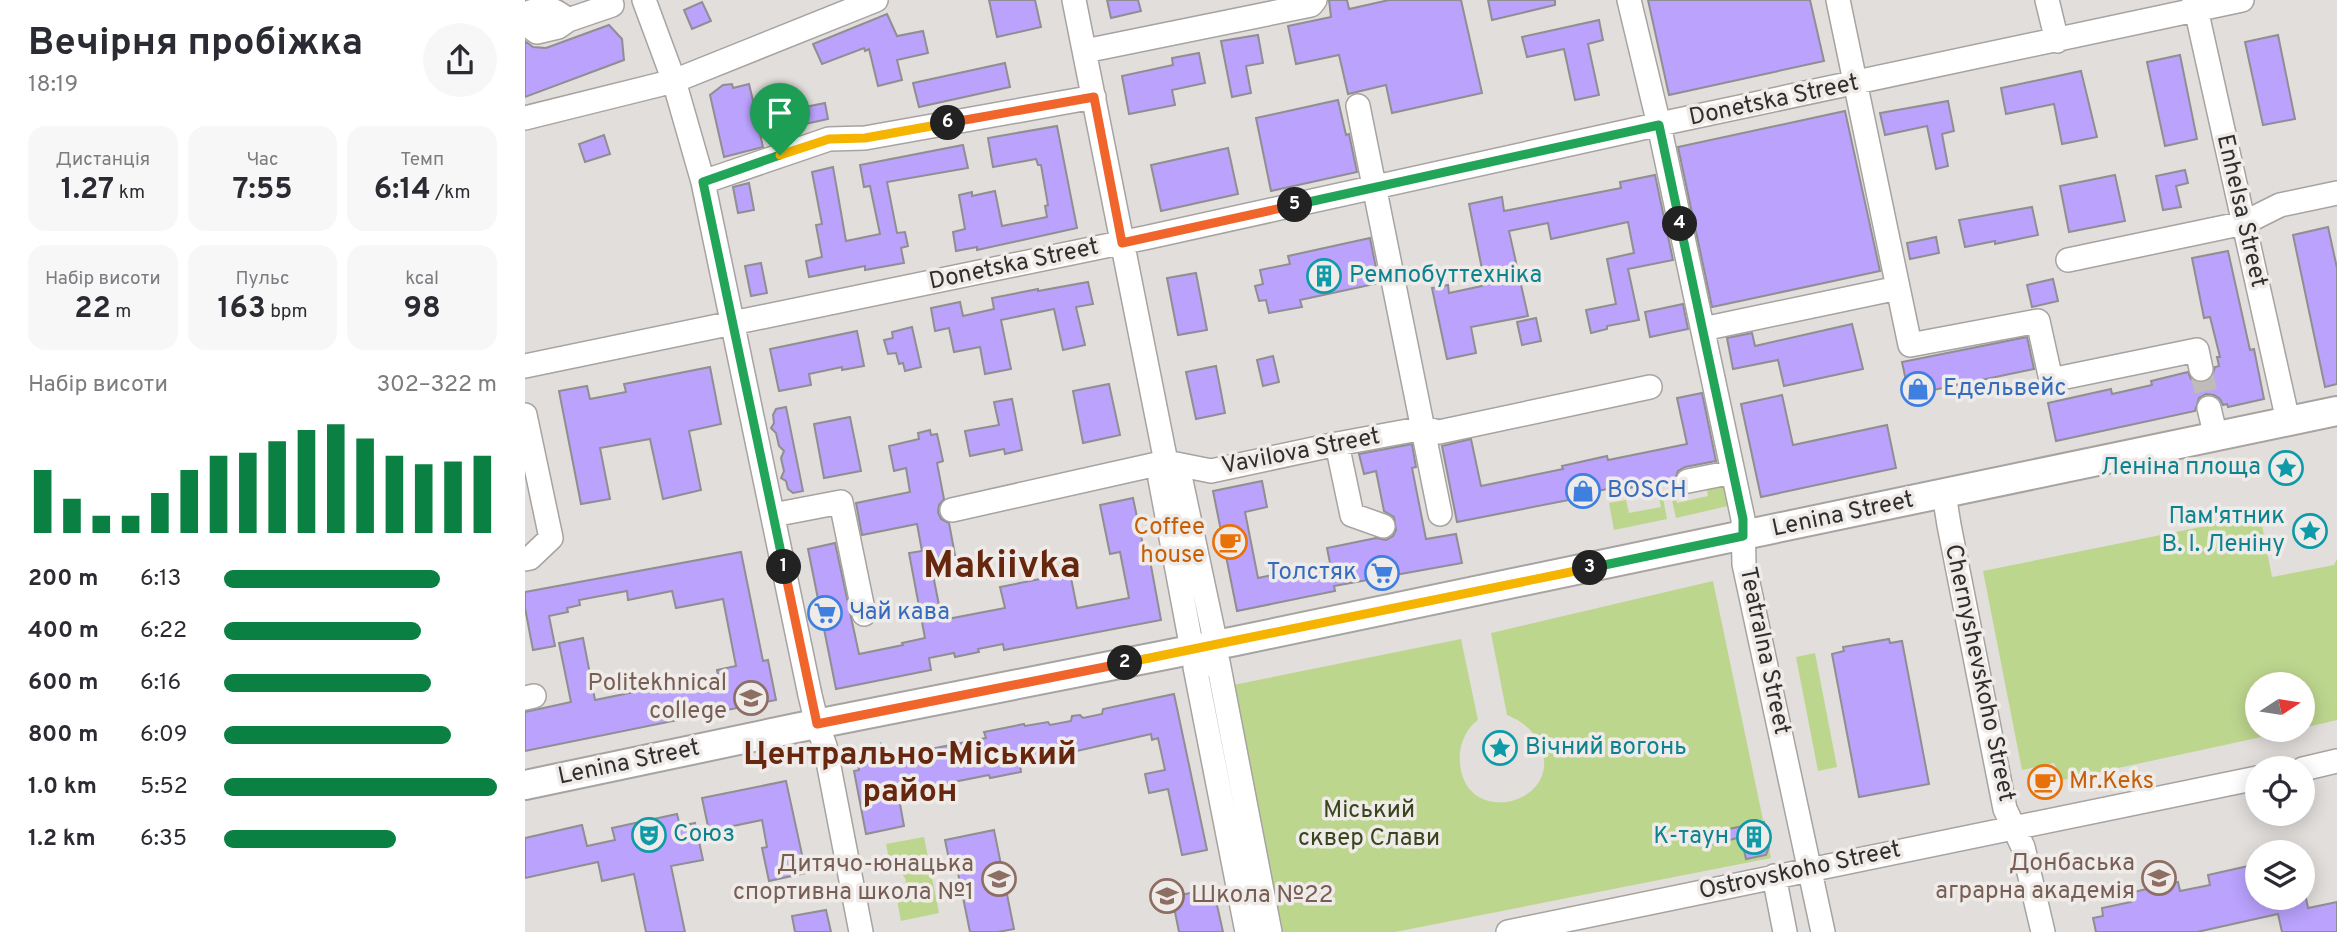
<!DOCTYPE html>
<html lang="uk">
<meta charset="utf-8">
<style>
:root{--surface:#fff;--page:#f7f7f7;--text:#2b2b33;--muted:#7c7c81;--accent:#0b8043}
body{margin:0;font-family:Overpass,sans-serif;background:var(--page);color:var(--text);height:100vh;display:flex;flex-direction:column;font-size:26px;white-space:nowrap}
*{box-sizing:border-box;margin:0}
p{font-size:23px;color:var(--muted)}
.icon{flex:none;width:38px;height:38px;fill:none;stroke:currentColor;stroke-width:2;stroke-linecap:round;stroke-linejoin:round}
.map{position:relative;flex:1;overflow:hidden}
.details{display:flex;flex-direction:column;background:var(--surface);width:525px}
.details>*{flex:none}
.needle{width:46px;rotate:78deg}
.controls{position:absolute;left:1720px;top:672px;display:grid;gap:14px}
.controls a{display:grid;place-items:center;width:70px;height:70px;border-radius:50%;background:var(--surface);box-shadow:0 4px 18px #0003;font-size:35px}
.pin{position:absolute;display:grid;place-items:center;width:60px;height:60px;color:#fff;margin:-72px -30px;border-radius:50% 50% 50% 0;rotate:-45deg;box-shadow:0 0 7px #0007}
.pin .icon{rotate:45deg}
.km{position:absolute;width:35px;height:35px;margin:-18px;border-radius:50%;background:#222;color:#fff;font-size:19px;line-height:35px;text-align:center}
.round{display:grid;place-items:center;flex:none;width:74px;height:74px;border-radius:37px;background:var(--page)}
.head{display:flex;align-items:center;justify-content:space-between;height:119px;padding:0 28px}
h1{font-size:38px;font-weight:700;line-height:52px}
.figures{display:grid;grid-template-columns:repeat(3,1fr);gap:10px;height:119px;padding:7px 28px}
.figures div{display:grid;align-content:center;border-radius:18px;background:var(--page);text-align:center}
.figures b{font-size:30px;font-weight:700}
.figures small{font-size:19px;font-weight:400}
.figures p{font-size:19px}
.chart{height:196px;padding:14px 28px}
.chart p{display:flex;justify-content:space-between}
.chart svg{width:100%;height:126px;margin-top:7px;stroke:var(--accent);stroke-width:6}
ul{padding:0 28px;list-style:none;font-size:23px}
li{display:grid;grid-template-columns:112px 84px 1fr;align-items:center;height:52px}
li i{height:18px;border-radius:9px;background:var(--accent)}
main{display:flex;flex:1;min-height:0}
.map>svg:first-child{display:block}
.green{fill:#bdd68e}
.building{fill:#baa2fd;stroke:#8f8e91;stroke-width:2}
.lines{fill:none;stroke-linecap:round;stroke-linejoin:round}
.minor-tunnel{stroke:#bfbbb9;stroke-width:23;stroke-dasharray:23 11;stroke-linecap:butt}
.minor-casing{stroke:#a6a3a1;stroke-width:26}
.major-casing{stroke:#a6a3a1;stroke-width:32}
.minor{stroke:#fff;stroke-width:23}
.major{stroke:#fff;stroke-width:28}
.split-1-casing{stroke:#fff;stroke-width:14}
.split-2-casing{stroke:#fff;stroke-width:14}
.split-3-casing{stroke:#fff;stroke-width:14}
.split-4-casing{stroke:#fff;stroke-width:14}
.split-5-casing{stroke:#fff;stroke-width:14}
.split-6-casing{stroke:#fff;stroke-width:14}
.split-7-casing{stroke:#fff;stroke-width:14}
.split-1{stroke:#22a559;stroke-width:9}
.split-2{stroke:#f0652b;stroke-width:9}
.split-3{stroke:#f5b400;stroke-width:9}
.split-4{stroke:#22a559;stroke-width:9}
.split-5{stroke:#22a559;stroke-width:9}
.split-6{stroke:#f0652b;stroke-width:9}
.split-7{stroke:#f5b400;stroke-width:9}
.labels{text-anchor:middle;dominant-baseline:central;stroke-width:7;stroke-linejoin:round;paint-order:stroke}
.street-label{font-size:24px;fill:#312f2e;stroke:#efebe9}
.culture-label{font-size:24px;fill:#0d838f;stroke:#efebe9;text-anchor:start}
.shop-label{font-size:24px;fill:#366cbe;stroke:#efebe9;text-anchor:start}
.food-label{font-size:24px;fill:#c56008;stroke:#efebe9;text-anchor:end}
.education-label{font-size:24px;fill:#785e54;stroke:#efebe9;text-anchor:end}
.park-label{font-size:24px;fill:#38451d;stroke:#efebe9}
.district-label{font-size:32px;font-weight:bold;fill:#67260e;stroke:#efebe9}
.town-label{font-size:38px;font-weight:bold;fill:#67260e;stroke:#efebe9}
</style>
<main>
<section class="details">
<div class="head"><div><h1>Вечірня пробіжка</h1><p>18:19</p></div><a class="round"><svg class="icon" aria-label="share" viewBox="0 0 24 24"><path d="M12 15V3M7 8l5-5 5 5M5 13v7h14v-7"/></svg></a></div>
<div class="figures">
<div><p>Дистанція</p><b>1.27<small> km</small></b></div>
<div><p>Час</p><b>7:55</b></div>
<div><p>Темп</p><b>6:14<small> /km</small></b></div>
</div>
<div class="figures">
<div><p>Набір висоти</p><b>22<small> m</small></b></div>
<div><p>Пульс</p><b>163<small> bpm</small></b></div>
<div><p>kcal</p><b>98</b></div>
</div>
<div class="chart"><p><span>Набір висоти</span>302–322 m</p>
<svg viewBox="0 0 160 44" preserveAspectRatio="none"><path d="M5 44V22M15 44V32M25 44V38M35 44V38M45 44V30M55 44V22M65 44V17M75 44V16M85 44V12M95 44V8M105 44V6M115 44V11M125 44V17M135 44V20M145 44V19M155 44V17"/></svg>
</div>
<ul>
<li><b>200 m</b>6:13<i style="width:79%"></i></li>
<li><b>400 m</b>6:22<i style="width:72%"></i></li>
<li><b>600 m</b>6:16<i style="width:76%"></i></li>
<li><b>800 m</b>6:09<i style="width:83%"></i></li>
<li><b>1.0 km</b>5:52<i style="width:100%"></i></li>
<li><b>1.2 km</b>6:35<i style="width:63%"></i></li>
</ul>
</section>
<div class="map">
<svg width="1812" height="932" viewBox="0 0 1812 932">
<rect width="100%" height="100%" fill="#e2dedc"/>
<!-- green -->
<path class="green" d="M1197,479L1203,506L1151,518L1145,491L1149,490L1152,503L1183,496L1181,483Z
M1137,492L1142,519L1089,530L1084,503L1101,500L1104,513L1136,507L1133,493Z
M1735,515L1747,577L1809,565L1812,559V720L1778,728V684H1732V730H1769L1538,780L1529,763L1497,770L1458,571Z
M1188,581L1246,858L870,932H758L708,685L936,639L953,720C940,729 933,748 935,763C940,829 1038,804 1016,747C1010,731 997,721 982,715L966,633Z
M1290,653L1312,767L1293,771L1271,657Z
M399,837L414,913L376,921L371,895L379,890L381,880L376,872L366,870L361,844Z"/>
<!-- building -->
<path class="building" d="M464,0H510L516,27L472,37Z
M582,0H613L616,11L586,18Z
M804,0H822L824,9L864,0H936L957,93L867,113L861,85L823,94L814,55L771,64L763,26L806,17Z
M963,0H1030V5L967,20Z
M1123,0H1285L1299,61L1144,95Z
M177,2L186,21L167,29L159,10Z
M362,14L372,36L398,31L403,53L372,60L377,80L353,86L344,49L340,51L339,48L297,64L288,44Z
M1074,20L1078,40L1063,44L1074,95L1050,100L1039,49L1002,57L997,37Z
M84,25L97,39L99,60L0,97V41L8,47L21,48Z
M733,35L738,63L721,66L726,93L707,97L696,41Z
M1753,35L1770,119L1738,125L1720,42Z
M674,53L680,83L647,90L650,105L604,114L597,76L648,65L647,58Z
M1655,55L1672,139L1640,146L1622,62Z
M480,63L485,87L394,107L388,83Z
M1556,71L1572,137L1537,144L1529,104L1481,114L1476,88Z
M207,84L208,88L224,84L232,117L268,109L266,102L278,99L280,107L300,103L303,119L235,134L238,147L199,157L185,95L198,85Z
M813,100L821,135L824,134L832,172L746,191L731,118Z
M1423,101L1429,131L1417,134L1423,166L1411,169L1402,126L1360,135L1355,113Z
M1320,111L1355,271L1187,307L1153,147Z
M532,126L552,228L452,250V247L431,251L428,232L440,229L434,195L447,192V196L470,191L477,226L522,217L520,206L523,205L516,165H513L511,159L468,167L463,138Z
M79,135L85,154L60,162L54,144Z
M438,145L443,168L362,182L372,233L380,232L383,246L376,248L379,263L340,270V266L284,277L281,261L297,257L291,225L297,224L287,172L308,167L321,241L355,234L345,186L339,187L335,165Z
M703,148L713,194L636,211L626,165Z
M1660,170L1663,183L1651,186L1656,207L1638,210L1631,176Z
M1130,175L1148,260L1103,269L1114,320L1082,326V329L1066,333L1061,310L1091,304L1082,259L1109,253L1103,222L1026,239L1023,223L984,231L1003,316L946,327L951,353L922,359L907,288L923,285L924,293L957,286L955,275L958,274L944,204L977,197L979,211L1096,188L1095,182Z
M1590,175L1600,221L1544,232L1535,186Z
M224,183L229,210L213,213L208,187Z
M1507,207L1513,235L1470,244V241L1440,247L1434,220Z
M1803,227L1812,268V384L1800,387L1768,235Z
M1411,237L1414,253L1385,259L1382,243Z
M845,238L854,283L775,300L777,307L744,313L741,300L734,301L730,286L738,284L735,270L765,264L763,256Z
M1703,251L1725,350L1729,349L1739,399L1703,407L1702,404L1698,405L1695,399L1689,395L1681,394L1674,398L1670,411L1531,441L1523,403L1586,389L1587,394L1627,385L1626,381L1663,372L1666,379L1672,382H1680L1686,379L1690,367L1694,366L1692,357H1695L1685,317L1679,318L1667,258Z
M236,263L242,293L226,296L220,266Z
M671,273L682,330L653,335L642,278Z
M1528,279L1533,301L1507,307L1502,285Z
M563,282L568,304L551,307L560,345L538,350L529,309L476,320L486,369L460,374L455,347L429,352L424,328L410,331L406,308L435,302L438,316L469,309L467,298L513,289V291Z
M1158,304L1163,329L1125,337L1120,312Z
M1011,318L1016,341L997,345L992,322Z
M1327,324L1338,369L1259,386L1253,360L1208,369L1202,338L1227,333L1230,346Z
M387,327L396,367L380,371L378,363L374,364L371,353L363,354L359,340L368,338L367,332Z
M332,331L339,366L317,370V367L284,374L286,385L254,391L245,349Z
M1502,337L1509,369L1384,395L1377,362Z
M748,356L754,382L738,386L732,360Z
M691,366L700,413L671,419L661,372Z
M185,367L196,424L164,431L176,490L138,499L125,439L75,448L85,499L56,504L34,391L62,386L65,399L101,392L99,384Z
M584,384L595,435L558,443L548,391Z
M1177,393L1191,461L1160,467L1153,471L1150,479L1088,491L1087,488L1044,497V500L932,522L917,446L946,439L956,486L1038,469L1037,466L1082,456L1083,460L1162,444L1152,398Z
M1257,395L1268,445L1362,425L1371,468L1236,497L1216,404Z
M487,399L497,450L480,454L479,449L445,456L440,431L474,425L469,402Z
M261,407L278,491L268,493L263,489L261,481L256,478L259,471L256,458L259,451L254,446L251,433L246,428L249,423L248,415L251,409Z
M325,417L336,471L299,478L289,424Z
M405,430L406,435L412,434L418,461L412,463L419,499L414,505L413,512L416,519L424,523L430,555L405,560L417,620L480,608L475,587L545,573L552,608L604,598L595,552L585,554L575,505L608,498L620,555H624L636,620L479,650L478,644L453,649L454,652L430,657L429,653L404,658L406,670L311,689L283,549L310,543L334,654L378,645L377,643L400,638L384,553L397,551L392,524L337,535L331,503L385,492L381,468L369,471L364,446L394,439L393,433Z
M887,444L891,467L887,468L901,539L931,534L937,563L809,586L810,591L712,611L688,491L737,481L742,507L720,512L733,578L805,563L802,548L851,538L861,540L868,536L871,530L869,517L859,511L851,471L839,474L834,454Z
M216,552L238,661L243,660L251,700L0,751V712L46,702L34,643L58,638L70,700L193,675L192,670L211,666L198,599L151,608L147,591L103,600L102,591L54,600L55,605L42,608L43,612L24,616L30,646L8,650L0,608V592Z
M1364,639L1365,643L1377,641L1404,784L1334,797L1307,654L1319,651L1318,647Z
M649,694L682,850L657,855L643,789L624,793L620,774L640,770L633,738L627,740L626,734L495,764L496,772L465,778L464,775L373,793L379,826L341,834L329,771L334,770L333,763L352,759L356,744L365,757L461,738L459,732L499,724L500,726L523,722L525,725L546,721L547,716L555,715L558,718L577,714L578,709Z
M261,781L281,873L244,881L237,848L242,847L237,820L184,831L177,798Z
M152,814L155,826L170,823L178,860L146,866L160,932H121L109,874L77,881L73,862L0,878V838L57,825L62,846L90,840L87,828Z
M1239,822L1244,847L1241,855L1221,859L1216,837L1181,846L1178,834Z
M469,830L489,929L473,932H445L432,868L426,869L420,840Z
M1732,864V898H1781L1783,908L1812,902V932H1757L1753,914L1672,932H1571L1568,918L1578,916L1577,908L1606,902L1604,893L1653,882L1655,891L1685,885L1683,875Z
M674,891L675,899L690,896L698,932H654L647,897Z
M301,910L306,932H270L267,916Z"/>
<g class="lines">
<!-- minor-tunnel -->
<path class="minor-tunnel" d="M1676,369L1684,408"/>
<!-- minor casing -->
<g class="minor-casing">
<path id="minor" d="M119,0L149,81L178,182L285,695L292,724L300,746L336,932
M549,0L641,462L635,479L667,649
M1104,0L1134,125L1208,472L1218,519L1219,564L1298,932
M1313,0L1385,345L1513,321L1526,380L1672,350L1676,369
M1522,0L1532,41
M1669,0L1763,421
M0,14C21,6 25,6 43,20
M0,23L12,32L33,27L43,20L87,5
M560,51L786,5L790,0
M833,106L915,514
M0,118L149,81L351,0
M178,182L304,139L340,138L569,97
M1543,260L1719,223L1755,205L1812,193
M1178,329L1373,288
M0,366L624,237L1149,121L1717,0
M1684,408L1691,437
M0,415L26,538L5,558L0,559
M812,444L827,515L858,526
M641,462L655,476L691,645
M1163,481L1208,472
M1419,494L1424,525L1480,809L1498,847L1518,932
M427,510L641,462L686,471L812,444L899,428L914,432L1125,387
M248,515L316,502L339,614
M0,698L9,696
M1778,769L1812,761
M1249,876L1260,932
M722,932L670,667L693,662L745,932
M983,932L1732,778"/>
</g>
<!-- major casing -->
<g class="major-casing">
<path id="major" d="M0,785L271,728L711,641L1812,411"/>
</g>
<!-- minor -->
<use href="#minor" class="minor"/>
<!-- major -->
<use href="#major" class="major"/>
</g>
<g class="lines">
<!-- split-1 casing -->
<g class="split-1-casing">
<path id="split-1" d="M255,155L178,182L259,567"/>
</g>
<!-- split-2 casing -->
<g class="split-2-casing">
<path id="split-2" d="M259,567L292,724L600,663"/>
</g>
<!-- split-3 casing -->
<g class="split-3-casing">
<path id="split-3" d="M600,663L1065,568"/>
</g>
<!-- split-4 casing -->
<g class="split-4-casing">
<path id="split-4" d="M1065,568L1218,536V519L1155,224"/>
</g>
<!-- split-5 casing -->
<g class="split-5-casing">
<path id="split-5" d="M770,205L1134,125L1155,224"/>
</g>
<!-- split-6 casing -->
<g class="split-6-casing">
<path id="split-6" d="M423,123L569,97L597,243L770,205"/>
</g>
<!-- split-7 casing -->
<g class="split-7-casing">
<path id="split-7" d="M255,155L304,139L340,138L423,123"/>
</g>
<!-- split-1 -->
<use href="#split-1" class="split-1"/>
<!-- split-2 -->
<use href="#split-2" class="split-2"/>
<!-- split-3 -->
<use href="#split-3" class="split-3"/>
<!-- split-4 -->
<use href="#split-4" class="split-4"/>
<!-- split-5 -->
<use href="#split-5" class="split-5"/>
<!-- split-6 -->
<use href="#split-6" class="split-6"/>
<!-- split-7 -->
<use href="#split-7" class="split-7"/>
</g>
<!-- icons -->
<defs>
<g id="building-ring" transform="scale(1.75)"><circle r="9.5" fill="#efebe9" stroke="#0f9aa8" stroke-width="1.5"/><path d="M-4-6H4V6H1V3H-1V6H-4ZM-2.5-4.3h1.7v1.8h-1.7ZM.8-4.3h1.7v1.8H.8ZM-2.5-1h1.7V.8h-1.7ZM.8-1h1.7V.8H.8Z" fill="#0f9aa8"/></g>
<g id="shop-ring" transform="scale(1.75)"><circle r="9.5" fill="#efebe9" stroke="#3f7fe0" stroke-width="1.5"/><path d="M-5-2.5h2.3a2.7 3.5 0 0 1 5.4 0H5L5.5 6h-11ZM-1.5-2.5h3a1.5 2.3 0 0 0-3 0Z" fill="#3f7fe0"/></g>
<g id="sight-ring" transform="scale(1.75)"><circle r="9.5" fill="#efebe9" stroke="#0f9aa8" stroke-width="1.5"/><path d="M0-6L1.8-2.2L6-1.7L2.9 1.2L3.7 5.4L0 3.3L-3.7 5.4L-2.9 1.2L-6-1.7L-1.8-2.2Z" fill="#0f9aa8"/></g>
<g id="cafe-ring" transform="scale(1.75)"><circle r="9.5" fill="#efebe9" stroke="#e8710a" stroke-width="1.5"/><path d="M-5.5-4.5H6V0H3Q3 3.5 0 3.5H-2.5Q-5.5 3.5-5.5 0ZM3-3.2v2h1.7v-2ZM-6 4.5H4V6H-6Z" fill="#e8710a"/></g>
<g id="supermarket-ring" transform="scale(1.75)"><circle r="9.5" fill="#efebe9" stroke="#3f7fe0" stroke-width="1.5"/><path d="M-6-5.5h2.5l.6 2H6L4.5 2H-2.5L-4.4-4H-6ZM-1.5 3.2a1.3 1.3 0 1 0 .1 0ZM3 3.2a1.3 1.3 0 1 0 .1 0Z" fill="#3f7fe0"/></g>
<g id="university-ring" transform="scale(1.75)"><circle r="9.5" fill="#efebe9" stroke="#8d6e63" stroke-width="1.5"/><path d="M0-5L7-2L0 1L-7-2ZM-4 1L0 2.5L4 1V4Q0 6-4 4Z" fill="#8d6e63"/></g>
<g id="theatre-ring" transform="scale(1.75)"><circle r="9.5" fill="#efebe9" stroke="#0f9aa8" stroke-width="1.5"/><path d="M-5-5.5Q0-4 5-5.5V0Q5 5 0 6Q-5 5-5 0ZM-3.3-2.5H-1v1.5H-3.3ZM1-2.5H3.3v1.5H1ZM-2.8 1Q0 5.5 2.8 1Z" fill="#0f9aa8"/></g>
<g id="school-ring" transform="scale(1.75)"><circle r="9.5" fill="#efebe9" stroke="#8d6e63" stroke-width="1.5"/><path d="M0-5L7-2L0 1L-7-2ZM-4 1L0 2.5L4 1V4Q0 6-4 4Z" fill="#8d6e63"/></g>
</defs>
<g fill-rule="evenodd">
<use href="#building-ring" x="799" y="276"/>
<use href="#shop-ring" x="1393" y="389"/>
<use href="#sight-ring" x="1761" y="468"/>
<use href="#shop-ring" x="1058" y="491"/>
<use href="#sight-ring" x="1785" y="531"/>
<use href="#cafe-ring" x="705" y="542"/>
<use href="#supermarket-ring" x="857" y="573"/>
<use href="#supermarket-ring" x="300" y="613"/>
<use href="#university-ring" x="226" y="698"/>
<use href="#sight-ring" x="975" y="748"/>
<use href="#cafe-ring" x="1520" y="782"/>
<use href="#theatre-ring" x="124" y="835"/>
<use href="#building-ring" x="1229" y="837"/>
<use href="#university-ring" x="1634" y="878"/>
<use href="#school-ring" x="474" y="879"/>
<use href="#school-ring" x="642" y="896"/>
</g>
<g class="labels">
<!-- street labels -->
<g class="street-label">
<text transform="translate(1249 101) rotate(-12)">Donetska Street</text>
<text transform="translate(1716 211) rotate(77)">Enhelsa Street</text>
<text transform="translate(489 265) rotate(-12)">Donetska Street</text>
<text transform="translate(776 452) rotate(-11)">Vavilova Street</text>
<text transform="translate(1318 515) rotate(-12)">Lenina Street</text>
<text transform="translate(1239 651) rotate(78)">Teatralna Street</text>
<text transform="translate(1454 673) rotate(78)">Chernyshevskoho Street</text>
<text transform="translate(104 763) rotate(-12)">Lenina Street</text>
<text transform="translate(1275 871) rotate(-12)">Ostrovskoho Street</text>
</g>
<!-- culture labels -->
<g class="culture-label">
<text x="824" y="276">Ремпобуттехніка</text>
<text x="1736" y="468" text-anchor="end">Леніна площа</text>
<text x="1760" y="517" text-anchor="end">Пам'ятник<tspan x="1760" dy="28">В. І. Леніну</tspan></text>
<text x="1000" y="748">Вічний вогонь</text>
<text x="148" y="835">Союз</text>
<text x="1204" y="837" text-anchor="end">K-таун</text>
</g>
<!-- shop labels -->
<g class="shop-label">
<text x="1418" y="389">Едельвейс</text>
<text x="1082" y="491">BOSCH</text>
<text x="832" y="573" text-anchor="end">Толстяк</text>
<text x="324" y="613">Чай кава</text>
</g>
<!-- food labels -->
<g class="food-label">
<text x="680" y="528">Coffee<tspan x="680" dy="28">house</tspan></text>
<text x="1544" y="782" text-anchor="start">Mr.Keks</text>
</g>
<!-- education labels -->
<g class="education-label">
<text x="202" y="684">Politekhnical<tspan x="202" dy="28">college</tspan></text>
<text x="1610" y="864">Донбаська<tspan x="1610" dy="28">аграрна академія</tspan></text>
<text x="449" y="865">Дитячо-юнацька<tspan x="449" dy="28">спортивна школа №1</tspan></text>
<text x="666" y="896" text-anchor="start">Школа №22</text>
</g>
<!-- park labels -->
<g class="park-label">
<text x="844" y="811">Міський<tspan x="844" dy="28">сквер Слави</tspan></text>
</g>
<!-- district labels -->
<g class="district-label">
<text x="385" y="756">Центрально-Міський<tspan x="385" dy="37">район</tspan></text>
</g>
<!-- town labels -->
<g class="town-label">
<text x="477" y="567">Makiivka</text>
</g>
</g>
</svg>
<div class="controls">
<a><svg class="needle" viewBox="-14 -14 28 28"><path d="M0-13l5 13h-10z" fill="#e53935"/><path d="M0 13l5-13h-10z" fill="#7c7c81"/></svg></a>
<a><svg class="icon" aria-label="locate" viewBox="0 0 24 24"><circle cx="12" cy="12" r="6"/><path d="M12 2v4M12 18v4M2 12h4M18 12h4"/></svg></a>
<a><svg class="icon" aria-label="layers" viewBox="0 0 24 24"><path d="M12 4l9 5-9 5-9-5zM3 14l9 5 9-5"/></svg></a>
</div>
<div class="pin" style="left:255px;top:155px;background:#1e9e55"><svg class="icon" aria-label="arrive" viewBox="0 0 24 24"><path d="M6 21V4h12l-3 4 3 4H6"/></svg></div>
<b class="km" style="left:259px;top:567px">1</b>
<b class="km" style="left:600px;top:663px">2</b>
<b class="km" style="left:1065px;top:568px">3</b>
<b class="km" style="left:1155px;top:224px">4</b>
<b class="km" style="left:770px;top:205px">5</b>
<b class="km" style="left:423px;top:123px">6</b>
</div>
</main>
